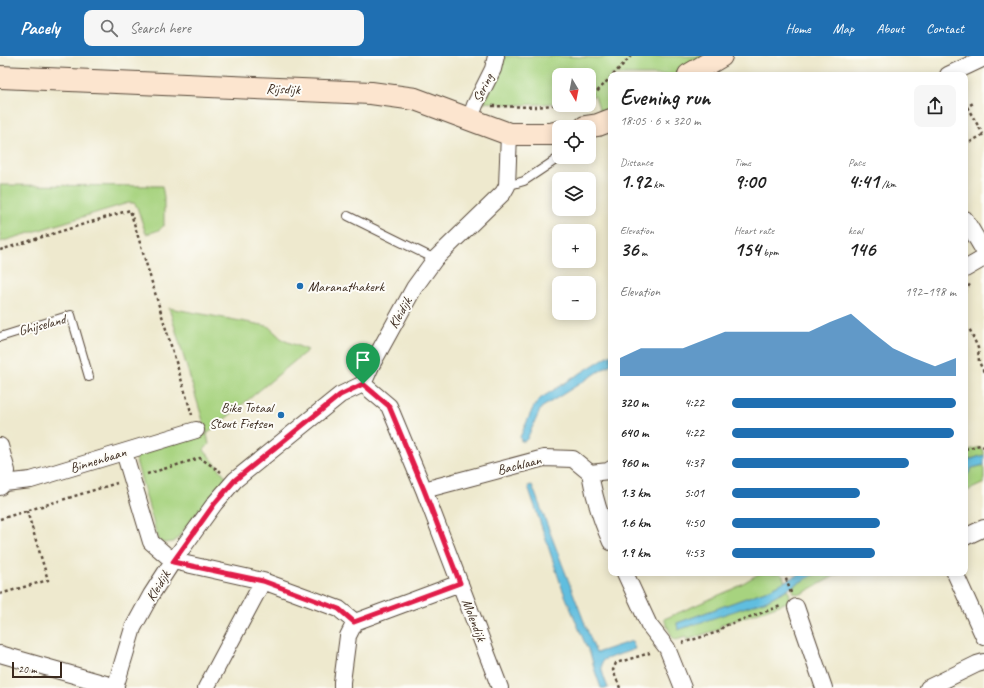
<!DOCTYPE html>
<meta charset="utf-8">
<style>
:root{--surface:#fff;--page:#f6f6f6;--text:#222;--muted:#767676;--accent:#1f6fb2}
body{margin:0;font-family:Caveat,sans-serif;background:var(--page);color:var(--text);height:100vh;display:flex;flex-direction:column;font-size:15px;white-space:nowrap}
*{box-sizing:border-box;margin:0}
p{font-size:13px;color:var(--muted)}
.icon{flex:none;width:22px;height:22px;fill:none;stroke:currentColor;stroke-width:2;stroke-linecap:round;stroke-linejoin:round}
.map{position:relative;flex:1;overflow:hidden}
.drawer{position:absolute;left:608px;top:16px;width:360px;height:504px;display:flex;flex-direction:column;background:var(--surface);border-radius:8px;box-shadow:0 2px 10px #0003}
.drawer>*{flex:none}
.needle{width:26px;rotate:170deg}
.buttons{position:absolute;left:552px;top:12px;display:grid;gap:8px}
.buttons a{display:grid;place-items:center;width:44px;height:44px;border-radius:8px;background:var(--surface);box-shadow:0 2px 10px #0003;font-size:20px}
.scale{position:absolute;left:12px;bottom:10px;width:50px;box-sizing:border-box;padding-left:4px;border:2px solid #3b2a1e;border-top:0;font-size:11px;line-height:14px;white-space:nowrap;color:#3b2a1e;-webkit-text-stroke:3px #fdfcf7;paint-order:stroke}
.pin{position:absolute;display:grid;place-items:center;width:34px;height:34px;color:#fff;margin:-41px -17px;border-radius:50% 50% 50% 0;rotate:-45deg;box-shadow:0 0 4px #0007}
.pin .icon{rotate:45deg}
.round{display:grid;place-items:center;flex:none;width:42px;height:42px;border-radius:8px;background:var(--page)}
.overview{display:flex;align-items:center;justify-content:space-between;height:68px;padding:0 12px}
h1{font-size:22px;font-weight:800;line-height:30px}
.figures{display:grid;grid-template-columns:repeat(3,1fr);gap:6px;height:68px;padding:4px 12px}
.figures div{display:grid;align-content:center}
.figures b{font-size:20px;font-weight:800}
.figures small{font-size:11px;font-weight:400}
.figures p{font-size:11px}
.chart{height:112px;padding:8px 12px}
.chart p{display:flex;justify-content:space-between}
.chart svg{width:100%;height:72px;margin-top:4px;fill:var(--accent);opacity:.7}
ul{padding:0 12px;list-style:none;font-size:13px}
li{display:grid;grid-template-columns:64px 48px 1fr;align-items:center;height:30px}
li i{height:10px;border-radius:5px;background:var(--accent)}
header{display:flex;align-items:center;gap:24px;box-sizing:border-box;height:56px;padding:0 20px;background:var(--accent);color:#fff}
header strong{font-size:19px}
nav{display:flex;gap:22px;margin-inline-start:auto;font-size:14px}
.search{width:280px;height:36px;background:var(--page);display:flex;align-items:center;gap:10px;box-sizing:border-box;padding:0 14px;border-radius:8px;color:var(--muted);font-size:15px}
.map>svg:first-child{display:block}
.green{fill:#a7d37f;stroke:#717e4e}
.water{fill:#61bedf;stroke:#4e747e}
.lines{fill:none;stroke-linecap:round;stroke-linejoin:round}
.lane-casing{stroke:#564738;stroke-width:10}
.street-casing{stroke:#564738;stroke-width:18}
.secondary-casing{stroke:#564738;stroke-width:24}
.path{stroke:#564738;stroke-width:2.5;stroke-dasharray:3 3;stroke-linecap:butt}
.lane{stroke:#fff;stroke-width:8}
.street{stroke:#fff;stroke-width:16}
.secondary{stroke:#fce5cf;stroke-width:22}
.route-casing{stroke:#fff;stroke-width:8}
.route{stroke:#e11d48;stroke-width:5}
.poi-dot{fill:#1f6fb2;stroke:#fdfcf7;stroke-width:1.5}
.labels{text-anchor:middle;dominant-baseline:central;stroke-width:4;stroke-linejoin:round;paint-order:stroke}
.street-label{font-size:14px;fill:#3b2a1e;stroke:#fdfcf7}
.poi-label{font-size:14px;fill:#3b2a1e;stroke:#fdfcf7;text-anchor:start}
</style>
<header>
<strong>Pacely</strong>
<div class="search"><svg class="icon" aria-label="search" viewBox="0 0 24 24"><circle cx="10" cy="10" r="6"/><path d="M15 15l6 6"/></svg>Search here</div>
<nav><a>Home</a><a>Map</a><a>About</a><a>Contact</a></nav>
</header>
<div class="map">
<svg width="984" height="632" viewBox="0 0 984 632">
<rect width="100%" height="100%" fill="#fdfcf7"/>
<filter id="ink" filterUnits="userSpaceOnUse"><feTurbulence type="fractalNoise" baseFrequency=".025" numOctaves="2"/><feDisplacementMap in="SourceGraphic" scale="8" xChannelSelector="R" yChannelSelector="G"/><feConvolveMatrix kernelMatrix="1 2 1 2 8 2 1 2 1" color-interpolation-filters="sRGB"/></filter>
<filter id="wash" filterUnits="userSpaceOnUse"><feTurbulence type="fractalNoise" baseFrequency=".012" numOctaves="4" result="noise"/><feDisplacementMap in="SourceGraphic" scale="16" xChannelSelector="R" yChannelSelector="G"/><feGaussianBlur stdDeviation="0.9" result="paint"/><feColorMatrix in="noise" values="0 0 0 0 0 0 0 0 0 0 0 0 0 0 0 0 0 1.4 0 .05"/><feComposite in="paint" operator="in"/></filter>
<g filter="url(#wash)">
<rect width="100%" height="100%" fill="#eee9ce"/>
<!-- green -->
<path class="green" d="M505,0H559L603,2L604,0H707L675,19H611V55L601,59L595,40L589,41V19H559V46L544,48L515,49L484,46L500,14Z
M0,129L162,130L164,141V169C160,175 153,176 146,178L137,151L134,147H128L0,186Z
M169,252L268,270L283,284L308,294L207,378L209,388L204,394L227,422L198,455L174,486L163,487L159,484L156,476L135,401C155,390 185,384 207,378Z
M977,392H980L984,395V399L965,405V395Z
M984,409V427L965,436V423L972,412Z
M760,517H780L783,520L785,526L768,534L677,567L678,573L767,544L788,533L790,540L788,546L721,569L719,573L687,584L686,581L676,584L673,583L664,563L733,533Z
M817,517H840L801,538L794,537L792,530Z"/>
<!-- water -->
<path class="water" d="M611,298V308L541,352L527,383L525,385H521L520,381L533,352L541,342Z
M984,399V409L972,412L965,423V405Z
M532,429L596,597L632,585L635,593L603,604C599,612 605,623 608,632H601L595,615L591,600L584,585L562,532L528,430Z
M801,517H817L767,544L678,574L677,567L768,534Z"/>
</g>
<g filter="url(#ink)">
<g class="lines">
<!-- lane casing -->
<g class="lane-casing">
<path id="lane" d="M507,130L524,125L560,101
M348,160L435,203
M0,281L71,259L89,321"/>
</g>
<!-- street casing -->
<g class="street-casing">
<path id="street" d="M948,19L984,2
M470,63L475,49L493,13L496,0
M965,163L984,195
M965,213L984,202
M363,328L389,350L424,434L500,632
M0,390L7,415L4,427
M124,396L151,486L173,505L263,525L339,553L355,566L460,527
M590,417C594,441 601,464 611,486
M0,431L4,427L31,424L196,374
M424,434L544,402L573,403L590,417L609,415L611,413
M965,481L984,472
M625,517L649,569L667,592L683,632
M955,517L984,581
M796,551L824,632
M0,598L116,631
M115,632L133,572L151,539L173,505L215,447L235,424L340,339L363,328L371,310L414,232L435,203L503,137L507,130L509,78
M206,632L263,525
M342,632V626L348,580L355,566
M928,632L977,608L984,606"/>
</g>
<!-- secondary casing -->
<g class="secondary-casing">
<path id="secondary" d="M689,19L721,0
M0,21L371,37L415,43L509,78H551L559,76
M585,71L598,69L611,64"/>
</g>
<!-- path -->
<path class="path" d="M613,19L631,0
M589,44L611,21
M492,50L537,51L559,48
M967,51L983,78
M965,52L975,46
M965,89L984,78
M0,194L130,154L192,359
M965,236L970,228
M965,272H969L978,292L979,306L984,316
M965,393L980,389L984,391
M147,418L200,402L221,416
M0,463L117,427
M784,517L791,537
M0,538L48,524L27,455
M682,587L718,576L724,570L781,550
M620,632L613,614L616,607L650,597"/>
<!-- lane -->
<use href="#lane" class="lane"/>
<!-- street -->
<use href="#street" class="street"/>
<!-- secondary -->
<use href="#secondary" class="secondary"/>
</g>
</g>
<g class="lines" filter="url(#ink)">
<!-- route casing -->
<g class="route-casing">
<path id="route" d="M363,328L389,350L424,434L460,527L354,566L339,553L263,525L173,506L215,447L235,424L340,339Z"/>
</g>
<!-- route -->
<use href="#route" class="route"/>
</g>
<!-- markers -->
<g class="poi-dot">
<circle cx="300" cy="230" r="4"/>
<circle cx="281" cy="359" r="4"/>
</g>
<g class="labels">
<!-- street labels -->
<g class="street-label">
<text transform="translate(483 32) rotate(-64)">Sering</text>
<text transform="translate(283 33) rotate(2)">Rijsdijk</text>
<text transform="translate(400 257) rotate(-61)">Kleidijk</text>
<text transform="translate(42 269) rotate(-15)">Ghijseland</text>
<text transform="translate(98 404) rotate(-17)">Binnenbaan</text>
<text transform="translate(519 409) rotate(-14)">Bachlaan</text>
<text transform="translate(158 530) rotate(-58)">Kleidijk</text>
<text transform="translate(474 564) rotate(69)">Molendijk</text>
</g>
<!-- poi labels -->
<g class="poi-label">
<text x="308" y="230">Maranathakerk</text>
<text x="273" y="351" text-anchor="end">Bike Totaal<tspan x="273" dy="16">Stout Fietsen</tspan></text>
</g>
</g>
</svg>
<div class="buttons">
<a><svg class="needle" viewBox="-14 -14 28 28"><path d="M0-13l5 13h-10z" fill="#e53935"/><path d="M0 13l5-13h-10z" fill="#767676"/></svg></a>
<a><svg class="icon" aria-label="locate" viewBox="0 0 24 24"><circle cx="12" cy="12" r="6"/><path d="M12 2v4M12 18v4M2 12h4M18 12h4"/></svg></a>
<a><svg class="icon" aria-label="layers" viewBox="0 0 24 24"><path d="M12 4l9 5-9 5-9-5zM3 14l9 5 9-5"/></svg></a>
<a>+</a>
<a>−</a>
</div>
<div class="scale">20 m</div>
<div class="pin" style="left:363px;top:328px;background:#1e9e55"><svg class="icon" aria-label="arrive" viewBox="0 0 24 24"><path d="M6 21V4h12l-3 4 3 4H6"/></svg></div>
<section class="drawer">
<div class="overview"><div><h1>Evening run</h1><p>18:05 · 6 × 320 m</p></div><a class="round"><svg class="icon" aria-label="share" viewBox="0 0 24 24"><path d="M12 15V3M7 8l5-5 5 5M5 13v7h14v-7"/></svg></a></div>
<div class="figures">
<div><p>Distance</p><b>1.92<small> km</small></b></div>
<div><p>Time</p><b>9:00</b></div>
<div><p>Pace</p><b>4:41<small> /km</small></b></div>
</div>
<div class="figures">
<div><p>Elevation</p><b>36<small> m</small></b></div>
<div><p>Heart rate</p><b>154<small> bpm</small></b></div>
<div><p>kcal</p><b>146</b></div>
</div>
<div class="chart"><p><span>Elevation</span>192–198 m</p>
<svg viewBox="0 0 160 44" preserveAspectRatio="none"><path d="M0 44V33L10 27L20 27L30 27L40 22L50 17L60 17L70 17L80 17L90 17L100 11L110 6L120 17L130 27L140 33L150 38L160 33V44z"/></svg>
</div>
<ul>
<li><b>320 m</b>4:22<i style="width:100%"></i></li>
<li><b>640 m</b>4:22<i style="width:99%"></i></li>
<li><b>960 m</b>4:37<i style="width:79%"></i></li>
<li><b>1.3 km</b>5:01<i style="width:57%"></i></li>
<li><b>1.6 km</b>4:50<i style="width:66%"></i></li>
<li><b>1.9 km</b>4:53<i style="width:64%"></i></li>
</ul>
</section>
</div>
